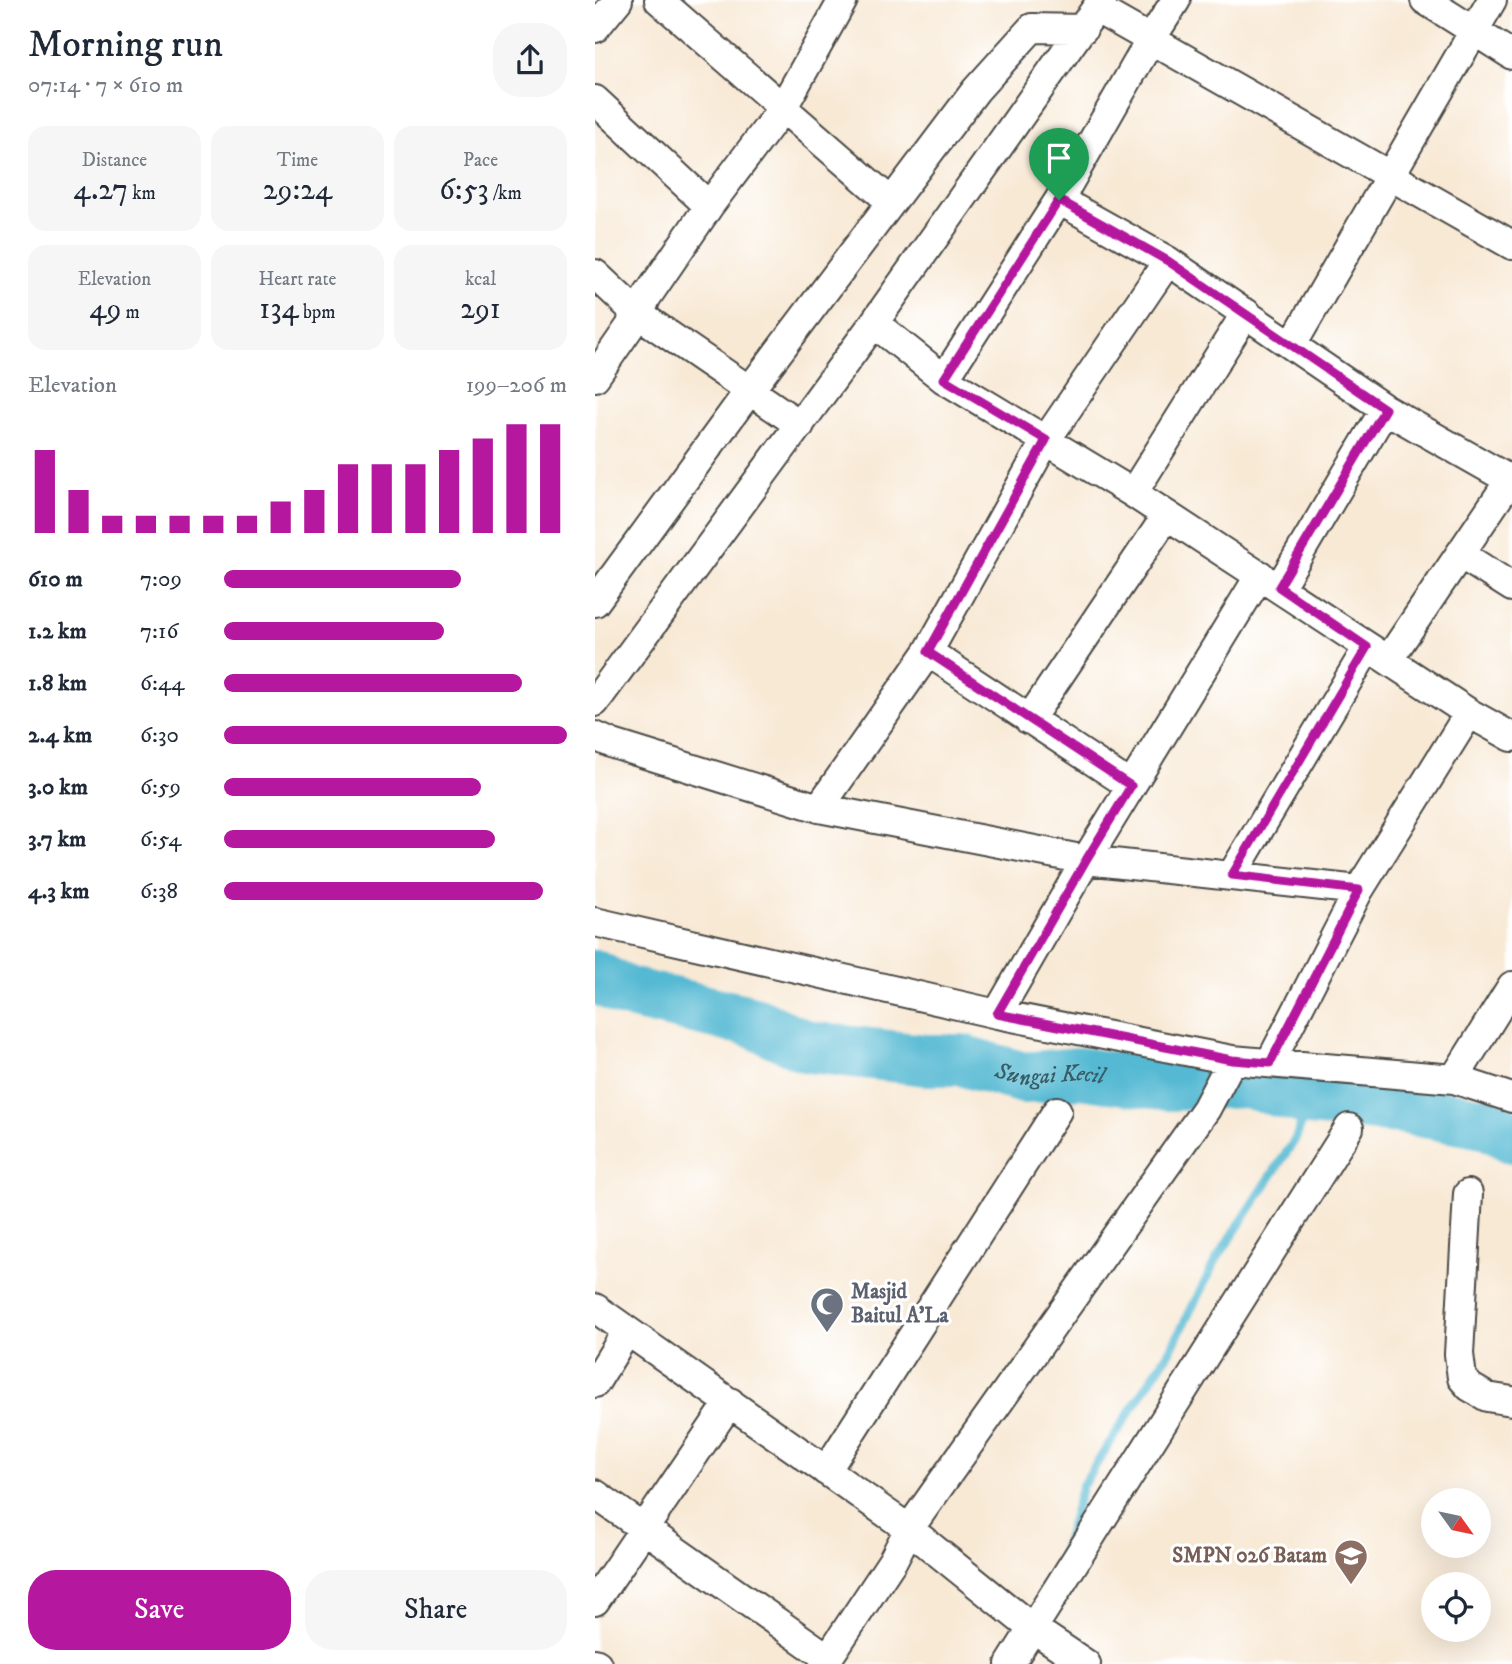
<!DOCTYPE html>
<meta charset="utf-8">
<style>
:root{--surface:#fff;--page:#f6f6f7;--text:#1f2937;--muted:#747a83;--accent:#b5179e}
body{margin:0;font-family:"IM FELL DW Pica",serif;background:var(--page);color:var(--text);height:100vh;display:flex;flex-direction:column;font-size:26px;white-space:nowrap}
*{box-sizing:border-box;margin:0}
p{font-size:23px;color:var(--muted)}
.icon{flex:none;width:38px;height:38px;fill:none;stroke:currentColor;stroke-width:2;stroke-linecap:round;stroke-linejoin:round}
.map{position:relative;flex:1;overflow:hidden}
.panel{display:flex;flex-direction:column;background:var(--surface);width:595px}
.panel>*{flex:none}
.needle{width:46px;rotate:123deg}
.tools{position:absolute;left:826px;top:1488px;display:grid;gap:14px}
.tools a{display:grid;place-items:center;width:70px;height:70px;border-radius:50%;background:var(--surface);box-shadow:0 7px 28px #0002;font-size:35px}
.pin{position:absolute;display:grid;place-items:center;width:60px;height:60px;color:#fff;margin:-72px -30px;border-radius:50% 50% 50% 0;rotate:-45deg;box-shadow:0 0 7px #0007}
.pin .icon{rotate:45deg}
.round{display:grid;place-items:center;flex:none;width:74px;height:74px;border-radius:28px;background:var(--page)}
.head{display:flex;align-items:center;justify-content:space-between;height:119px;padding:0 28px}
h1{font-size:38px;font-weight:600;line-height:52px}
.figures{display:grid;grid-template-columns:repeat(3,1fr);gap:10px;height:119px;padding:7px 28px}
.figures div{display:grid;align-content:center;border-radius:18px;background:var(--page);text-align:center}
.figures b{font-size:30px;font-weight:600}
.figures small{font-size:19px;font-weight:400}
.figures p{font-size:19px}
.chart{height:196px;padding:14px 28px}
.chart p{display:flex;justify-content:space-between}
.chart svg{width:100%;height:126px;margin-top:7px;stroke:var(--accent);stroke-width:6}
.primary-button{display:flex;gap:14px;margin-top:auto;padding:14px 28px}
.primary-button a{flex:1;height:80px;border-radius:28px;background:var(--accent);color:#fff;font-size:28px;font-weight:600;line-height:80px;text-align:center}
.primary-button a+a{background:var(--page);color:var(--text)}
ul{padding:0 28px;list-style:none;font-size:23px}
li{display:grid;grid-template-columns:112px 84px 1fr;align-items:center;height:52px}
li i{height:18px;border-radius:9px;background:var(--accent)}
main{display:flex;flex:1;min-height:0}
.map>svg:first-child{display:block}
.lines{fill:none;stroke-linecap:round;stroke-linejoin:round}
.stream{stroke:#54b9d3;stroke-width:9}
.river{stroke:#54b9d3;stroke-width:52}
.minor-casing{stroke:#4a4844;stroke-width:32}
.minor{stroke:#fff;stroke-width:28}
.route-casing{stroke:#fff;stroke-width:14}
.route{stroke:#b5179e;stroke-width:9}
.labels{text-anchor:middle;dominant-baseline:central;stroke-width:6;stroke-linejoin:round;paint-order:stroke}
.worship-label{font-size:21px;font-weight:bold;fill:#5b616d;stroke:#fff;text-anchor:start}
.education-label{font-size:21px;font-weight:bold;fill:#785e54;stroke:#fff;text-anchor:end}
.water-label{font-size:23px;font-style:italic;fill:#395d66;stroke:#fff}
</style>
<main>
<section class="panel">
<div class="head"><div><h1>Morning run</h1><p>07:14 · 7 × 610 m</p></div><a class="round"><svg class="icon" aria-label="share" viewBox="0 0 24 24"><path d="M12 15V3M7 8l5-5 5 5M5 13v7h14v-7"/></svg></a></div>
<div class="figures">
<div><p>Distance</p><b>4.27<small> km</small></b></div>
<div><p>Time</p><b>29:24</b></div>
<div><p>Pace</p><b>6:53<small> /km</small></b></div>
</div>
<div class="figures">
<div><p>Elevation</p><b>49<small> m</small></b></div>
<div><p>Heart rate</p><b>134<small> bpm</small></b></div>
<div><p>kcal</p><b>291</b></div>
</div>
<div class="chart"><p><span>Elevation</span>199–206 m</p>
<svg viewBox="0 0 160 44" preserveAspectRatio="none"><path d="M5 44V15M15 44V29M25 44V38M35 44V38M45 44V38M55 44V38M65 44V38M75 44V33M85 44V29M95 44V20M105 44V20M115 44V20M125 44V15M135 44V11M145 44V6M155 44V6"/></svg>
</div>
<ul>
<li><b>610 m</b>7:09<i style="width:69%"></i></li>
<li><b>1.2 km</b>7:16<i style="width:64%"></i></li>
<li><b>1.8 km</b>6:44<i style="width:87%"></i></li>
<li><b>2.4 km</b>6:30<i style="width:100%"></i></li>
<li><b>3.0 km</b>6:59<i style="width:75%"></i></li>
<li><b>3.7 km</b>6:54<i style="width:79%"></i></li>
<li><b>4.3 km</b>6:38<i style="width:93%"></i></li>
</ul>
<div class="primary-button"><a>Save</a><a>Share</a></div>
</section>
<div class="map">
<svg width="917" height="1664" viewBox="0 0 917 1664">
<rect width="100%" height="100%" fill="#fff"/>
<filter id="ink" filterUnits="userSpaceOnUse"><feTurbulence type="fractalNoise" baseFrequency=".0143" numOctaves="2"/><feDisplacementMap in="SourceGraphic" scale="14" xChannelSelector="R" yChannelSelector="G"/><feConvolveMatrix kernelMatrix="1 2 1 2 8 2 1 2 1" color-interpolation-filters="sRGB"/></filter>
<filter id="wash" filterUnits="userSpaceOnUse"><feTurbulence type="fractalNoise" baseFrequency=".00686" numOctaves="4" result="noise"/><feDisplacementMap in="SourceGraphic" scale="28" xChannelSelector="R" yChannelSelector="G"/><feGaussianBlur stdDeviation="1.57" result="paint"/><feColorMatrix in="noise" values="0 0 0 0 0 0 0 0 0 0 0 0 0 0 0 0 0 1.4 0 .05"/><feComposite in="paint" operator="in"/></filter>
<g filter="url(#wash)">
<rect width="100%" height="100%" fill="#f8e9d5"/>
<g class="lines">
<!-- stream -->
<path class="stream" d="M465,1564L487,1486L577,1347L621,1260L701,1138L714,1100"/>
<!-- river -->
<path class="river" id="s1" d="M0,976L30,992L155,1021L213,1047L331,1060H366L429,1078L484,1073L574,1085L651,1082L714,1100L807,1108L894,1124L917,1137"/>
</g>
</g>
<g filter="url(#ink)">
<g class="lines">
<!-- minor casing -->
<g class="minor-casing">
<path id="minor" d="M64,0L296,202
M830,0L917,55
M502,9L917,245
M0,28L23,0
M0,100L114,206
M464,200L573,261L790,409L915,480
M0,274L35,307L38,316L36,325L0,377
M279,323L349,379L538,493L874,713L917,737
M697,345L897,0
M349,379L464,200L556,39L581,0
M205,425L49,318L47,309L51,298L114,206L187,109L248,0
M538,493L651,313
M865,554L917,587
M684,588L790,409
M0,602L154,391L381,90L437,28L488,29
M333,652L536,786
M794,659L917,477
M0,702L279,323L507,0
M434,720L572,515
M0,736L18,744L224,808L491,860L764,890
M224,808L333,652L451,440L573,261
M637,875L773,647
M0,922L402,1014L637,1060L859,1079L917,1098
M402,1014L491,860L665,575
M675,1063L764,890L874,713
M859,1079L917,986
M873,1194L864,1354L867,1378L875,1387L892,1397L917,1401
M0,1308L314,1529L433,1625L491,1664
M0,1383L32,1331
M231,1471L462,1111
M0,1494L233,1658
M0,1601L135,1402
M0,1663L2,1664
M229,1664L298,1560L314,1529L611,1109L637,1060
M415,1664L754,1128"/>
</g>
<!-- minor -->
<use href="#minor" class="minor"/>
</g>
</g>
<g class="lines" filter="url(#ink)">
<!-- route casing -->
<g class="route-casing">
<path id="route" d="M464,200L573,261L790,409L684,587L772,647L637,875L764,890L675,1063L637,1060L402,1014L491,860L536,786L333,652L451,440L349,379Z"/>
</g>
<!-- route -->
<use href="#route" class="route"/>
</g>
<!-- icons -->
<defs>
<g id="mosque-pin" transform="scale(1.75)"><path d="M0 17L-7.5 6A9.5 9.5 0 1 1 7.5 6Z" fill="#6b7280" stroke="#fff"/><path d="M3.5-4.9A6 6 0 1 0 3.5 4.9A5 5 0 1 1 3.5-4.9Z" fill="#fff"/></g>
<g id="school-pin" transform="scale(1.75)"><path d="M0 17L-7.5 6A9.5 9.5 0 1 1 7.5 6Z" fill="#8d6e63" stroke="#fff"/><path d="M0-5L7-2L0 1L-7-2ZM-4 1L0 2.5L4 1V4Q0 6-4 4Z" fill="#fff"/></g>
</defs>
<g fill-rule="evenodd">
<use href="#mosque-pin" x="232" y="1304"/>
<use href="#school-pin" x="756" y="1556"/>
</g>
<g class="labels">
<!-- worship labels -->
<g class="worship-label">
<text x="256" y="1292">Masjid<tspan x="256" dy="24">Baitul A'La</tspan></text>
</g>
<!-- education labels -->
<g class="education-label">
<text x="732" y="1556">SMPN 026 Batam</text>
</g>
<!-- water labels -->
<g class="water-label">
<text stroke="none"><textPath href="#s1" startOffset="471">Sungai Kecil</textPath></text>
</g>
</g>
</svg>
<div class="tools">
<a><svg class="needle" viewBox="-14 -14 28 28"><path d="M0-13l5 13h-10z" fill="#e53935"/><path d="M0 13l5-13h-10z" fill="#747a83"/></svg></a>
<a><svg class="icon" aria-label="locate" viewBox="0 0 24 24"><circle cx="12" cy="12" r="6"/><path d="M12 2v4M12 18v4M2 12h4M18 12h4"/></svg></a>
</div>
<div class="pin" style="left:464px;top:200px;background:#1e9e55"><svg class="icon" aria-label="arrive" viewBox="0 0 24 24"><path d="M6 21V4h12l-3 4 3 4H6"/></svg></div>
</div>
</main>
